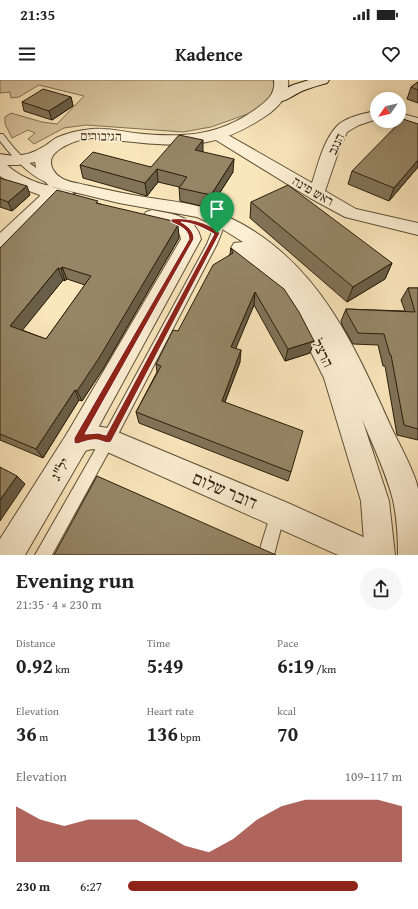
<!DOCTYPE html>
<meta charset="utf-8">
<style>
:root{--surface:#fff;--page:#f6f6f6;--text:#222;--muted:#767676;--accent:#8f2418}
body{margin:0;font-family:"Gentium Book Plus","Frank Ruhl Libre",serif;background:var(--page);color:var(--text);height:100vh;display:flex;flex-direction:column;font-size:15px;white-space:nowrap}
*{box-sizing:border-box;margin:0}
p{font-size:13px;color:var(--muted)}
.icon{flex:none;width:22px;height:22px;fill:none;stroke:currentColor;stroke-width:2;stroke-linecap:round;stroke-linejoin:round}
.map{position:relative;height:475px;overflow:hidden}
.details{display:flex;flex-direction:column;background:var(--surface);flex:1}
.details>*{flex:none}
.needle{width:26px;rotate:236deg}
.tools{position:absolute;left:370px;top:12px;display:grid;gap:8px}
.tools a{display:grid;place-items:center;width:36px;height:36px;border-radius:50%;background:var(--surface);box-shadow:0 2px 10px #0003;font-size:20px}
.pin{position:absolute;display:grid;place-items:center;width:34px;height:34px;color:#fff;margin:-41px -17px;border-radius:50% 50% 50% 0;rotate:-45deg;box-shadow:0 0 4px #0007}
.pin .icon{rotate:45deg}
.round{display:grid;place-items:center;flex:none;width:42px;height:42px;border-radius:21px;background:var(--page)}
.headline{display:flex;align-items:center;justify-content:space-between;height:68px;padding:0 16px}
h1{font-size:22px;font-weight:700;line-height:30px}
.figures{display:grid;grid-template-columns:repeat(3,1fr);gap:6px;height:68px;padding:4px 16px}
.figures div{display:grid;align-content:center}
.figures b{font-size:20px;font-weight:700}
.figures small{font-size:11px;font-weight:400}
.figures p{font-size:11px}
.chart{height:112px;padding:8px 16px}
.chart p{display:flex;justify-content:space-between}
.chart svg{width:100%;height:72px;margin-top:4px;fill:var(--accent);opacity:.7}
ul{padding:0 16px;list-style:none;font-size:13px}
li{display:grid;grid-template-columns:64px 48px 1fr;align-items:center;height:30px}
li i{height:10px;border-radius:5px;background:var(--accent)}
.status{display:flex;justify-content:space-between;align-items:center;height:28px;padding:0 20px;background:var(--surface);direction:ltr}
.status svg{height:11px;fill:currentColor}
header{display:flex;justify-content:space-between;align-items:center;height:52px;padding:0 16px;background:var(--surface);font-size:18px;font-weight:700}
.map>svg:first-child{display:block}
.green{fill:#d7c49d;stroke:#807054}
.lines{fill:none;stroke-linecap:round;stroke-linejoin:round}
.service-casing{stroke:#5e4f36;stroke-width:2}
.minor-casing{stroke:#5e4f36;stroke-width:2}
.tertiary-casing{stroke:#5e4f36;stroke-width:2}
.secondary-casing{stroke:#2a1d0a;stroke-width:2}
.service{fill:#fcefd3;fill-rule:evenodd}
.minor{fill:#fcefd3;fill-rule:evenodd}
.tertiary{fill:#fcefd3;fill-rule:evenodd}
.secondary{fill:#fcefd3;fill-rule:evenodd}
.wall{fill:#817358;stroke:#2a1d0a;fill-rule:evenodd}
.shaded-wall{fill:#695e47;stroke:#2a1d0a}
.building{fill:#968666;stroke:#2a1d0a;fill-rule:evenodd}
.route{fill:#8f2418;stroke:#fff;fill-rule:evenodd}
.labels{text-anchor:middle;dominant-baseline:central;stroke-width:3.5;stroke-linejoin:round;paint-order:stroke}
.far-street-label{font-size:13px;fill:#2a1d0a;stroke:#fcefd3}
.street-label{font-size:15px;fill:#2a1d0a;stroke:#fcefd3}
.near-street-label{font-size:18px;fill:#2a1d0a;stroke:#fcefd3}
</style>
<div class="status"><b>21:35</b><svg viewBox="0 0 49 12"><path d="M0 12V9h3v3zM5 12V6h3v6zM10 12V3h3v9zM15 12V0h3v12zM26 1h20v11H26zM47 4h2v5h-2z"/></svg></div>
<header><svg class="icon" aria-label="menu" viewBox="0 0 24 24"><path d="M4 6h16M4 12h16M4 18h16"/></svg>Kadence<svg class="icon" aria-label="heart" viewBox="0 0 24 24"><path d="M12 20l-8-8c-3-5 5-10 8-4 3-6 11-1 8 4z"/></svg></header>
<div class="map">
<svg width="418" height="475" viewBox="0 0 418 475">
<rect width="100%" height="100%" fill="#fae6bb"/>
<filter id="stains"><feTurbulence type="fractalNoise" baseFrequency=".005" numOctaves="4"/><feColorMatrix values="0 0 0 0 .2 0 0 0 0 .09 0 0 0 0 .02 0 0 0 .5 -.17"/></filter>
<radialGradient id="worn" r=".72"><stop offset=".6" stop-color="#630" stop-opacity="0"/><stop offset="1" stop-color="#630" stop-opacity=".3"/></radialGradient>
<!-- green -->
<path class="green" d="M0,0H273L274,6L271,16L259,30L211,47L183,52L86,45L64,48L34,64L28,59L35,53L28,50L12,58L5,44V37L11,33L42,42L57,44L84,16L39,5L19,17L11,18L10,12L0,13Z"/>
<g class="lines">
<!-- service casing -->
<g class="service-casing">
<path id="service" d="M0,54H3C18,75 33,89 57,99L58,101L57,103C38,107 10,74 0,61Z
M212,134L215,135L223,149L217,164L113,364L52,475H35L103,356L207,164L213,149L207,137Z
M278,426L283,428L285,433L274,475H258L271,433L273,428Z"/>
</g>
<!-- minor casing -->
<g class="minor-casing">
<path id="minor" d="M377,31V39L359,45L347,52L339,70L325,111L356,129L418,143V155L345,137L310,118L211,57L209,54L211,51L216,50L221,51L312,103C318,85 323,61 337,46C346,37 365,33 377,31Z
M399,33L418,38V46L398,41Z
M45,105L51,106L56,112V117L54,121L6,168L0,170V153L40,116L37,110L39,106Z
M89,345L108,348L288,423L381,465L386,475H338L105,371L92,369L77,373L68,370L64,361L68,352Z"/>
</g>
<!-- tertiary casing -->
<g class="tertiary-casing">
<path id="tertiary" d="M274,0H288C290,14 280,25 270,33C250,47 231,57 207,62C179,67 151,64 123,61C114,60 103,57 93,58C81,58 50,68 51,83C51,88 56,95 60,97C66,102 78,103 85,105C105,109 125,114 145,117C164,120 183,122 202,127C216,131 229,137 242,144C322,189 356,269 392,349C399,364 416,394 418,409C418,430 418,454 418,475H398C398,456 397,438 393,420C386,392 373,366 362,339L389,421L395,475H365L361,421L324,298L297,244L275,211L234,173L231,168L234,163L243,162L219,147L197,137L119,123L49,106L37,92L35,82L18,85H7C25,102 50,106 72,112L75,116L72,120C56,124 14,106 0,96V74C15,77 28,76 41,68C46,66 51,61 56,58C67,53 80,50 92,49C105,48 121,51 134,53C181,58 217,57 256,29C267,21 276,14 274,0Z
M152,130C172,134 196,136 201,159L86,370L25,475H0V459L68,352L181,159C179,143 158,144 146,140L143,136L146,132Z"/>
</g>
<!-- secondary casing -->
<g class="secondary-casing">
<path id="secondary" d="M309,0H329L327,3C319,5 310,8 302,11C293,15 284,24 273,21L271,18L273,15L293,5Z"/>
</g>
<!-- service -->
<use href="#service" class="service"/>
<!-- minor -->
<use href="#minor" class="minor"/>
<!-- tertiary -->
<use href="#tertiary" class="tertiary"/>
<!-- secondary -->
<use href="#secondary" class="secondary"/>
</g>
<!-- wall -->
<path class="wall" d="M418,2V23L407,19L411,7Z
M71,17L73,26L52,40L24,31L22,22Z
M418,44V87L389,121L348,104L352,91Z
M203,72L233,92L210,128L180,121L179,107L158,102L147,116L83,98L80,85L151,87Z
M0,98L30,115L12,131L0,127Z
M251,122L392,183L385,199L347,222L250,138Z
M98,123L179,158L103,289L82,321L79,320L43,378L0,360V168ZM67,199L85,205L46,259L22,250L63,200L65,201Z
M231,168L314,261L310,273L285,281L254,225L235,268L240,282L225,322L291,392L288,401L139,343L136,332L157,292L156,284L230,174Z
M408,208H418V360L397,355L385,286H383L378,265L353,264L342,245L341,241L346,229L405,231L401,220Z"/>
<!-- shaded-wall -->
<path class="shaded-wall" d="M71,17L73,26L52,40L49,31Z
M203,60V73L195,70Z
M234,79L233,92L210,128L211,115Z
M418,80V87L389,121L394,108Z
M157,89L158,102L147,116L145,103Z
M27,106L30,115L12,131L8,122Z
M178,145L179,158L103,289L82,321L77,311Z
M392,183L385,199L347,222L353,207Z
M62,187L67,199L65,201L61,189Z
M58,188L63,200L17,257L10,246Z
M255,212L254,225L231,280V267Z
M314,261L310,273L285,281L288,269Z
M241,270L240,282L221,332L222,321Z
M75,310L79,320L43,378L36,369Z
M17,396L25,404L0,441V420Z"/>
<!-- building -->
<path class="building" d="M418,2V10L411,7Z
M43,9L71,17L49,31L22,22Z
M403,39L418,44V80L394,108L352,91Z
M179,55L203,60L195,70L234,79L211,115L179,108L187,97L157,89L145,103L80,85L93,72L151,87Z
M0,98L27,106L8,122L0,119Z
M288,105L392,183L353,207L251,122Z
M57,110L98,121L96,123L177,142L178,145L99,278L77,311L75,310L36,369L0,354V168ZM62,187L91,196L46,259L10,246L58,188L61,189Z
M231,168L284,209L299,232L314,261L288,269L255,212L231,267L241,270L222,321L303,351L291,392L136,332L161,286L156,284L173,250L178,251L213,185L233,173Z
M408,208H418V349L404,345L391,275H390L384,254L358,253L347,233L346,229L415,232Z
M0,387L17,396L0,420Z
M97,396L276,475H54Z"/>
<!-- route -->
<path class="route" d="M171,139C187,137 208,142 220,153L111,362C106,364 103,361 98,360C90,359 84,362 77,364L74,363V358L189,159C188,148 179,146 171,142ZM181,142C194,143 203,148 214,154L106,355L98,353L85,354L194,159C194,151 188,146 181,142Z"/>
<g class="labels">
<!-- far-street labels -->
<g class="far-street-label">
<text transform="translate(101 56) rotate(1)">הגיבורים</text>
<text transform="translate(336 64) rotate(-65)">הנגב</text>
<text transform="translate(313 111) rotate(30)">ראש פינה</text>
</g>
<!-- street labels -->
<g class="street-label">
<text transform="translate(323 273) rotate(63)">הרצל</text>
<text transform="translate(60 389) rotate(-59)">יל"ג</text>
</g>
<!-- near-street labels -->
<g class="near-street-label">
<text transform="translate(225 410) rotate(23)">דובר שלום</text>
</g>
</g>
<rect width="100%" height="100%" filter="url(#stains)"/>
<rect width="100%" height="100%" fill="url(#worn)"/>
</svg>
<div class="tools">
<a><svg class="needle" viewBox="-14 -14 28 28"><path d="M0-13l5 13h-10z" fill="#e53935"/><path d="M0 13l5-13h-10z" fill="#767676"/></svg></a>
</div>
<div class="pin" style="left:217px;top:153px;background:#1e9e55"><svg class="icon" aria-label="arrive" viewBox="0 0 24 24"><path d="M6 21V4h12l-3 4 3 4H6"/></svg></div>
</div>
<section class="details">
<div class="headline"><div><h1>Evening run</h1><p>21:35 · 4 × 230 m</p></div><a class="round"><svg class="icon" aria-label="share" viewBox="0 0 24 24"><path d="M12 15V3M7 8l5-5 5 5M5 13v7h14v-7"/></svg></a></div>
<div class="figures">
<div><p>Distance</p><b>0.92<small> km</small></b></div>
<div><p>Time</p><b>5:49</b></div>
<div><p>Pace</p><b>6:19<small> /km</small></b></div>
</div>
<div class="figures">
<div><p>Elevation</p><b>36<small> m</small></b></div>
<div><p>Heart rate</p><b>136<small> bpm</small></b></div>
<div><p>kcal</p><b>70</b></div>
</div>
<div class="chart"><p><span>Elevation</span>109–117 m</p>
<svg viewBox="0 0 160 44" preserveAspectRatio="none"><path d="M0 44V10L10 18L20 22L30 18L40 18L50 18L60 26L70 34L80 38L90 30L100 18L110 10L120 6L130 6L140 6L150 6L160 10V44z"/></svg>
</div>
<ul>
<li><b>230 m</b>6:27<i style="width:84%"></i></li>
</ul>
</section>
